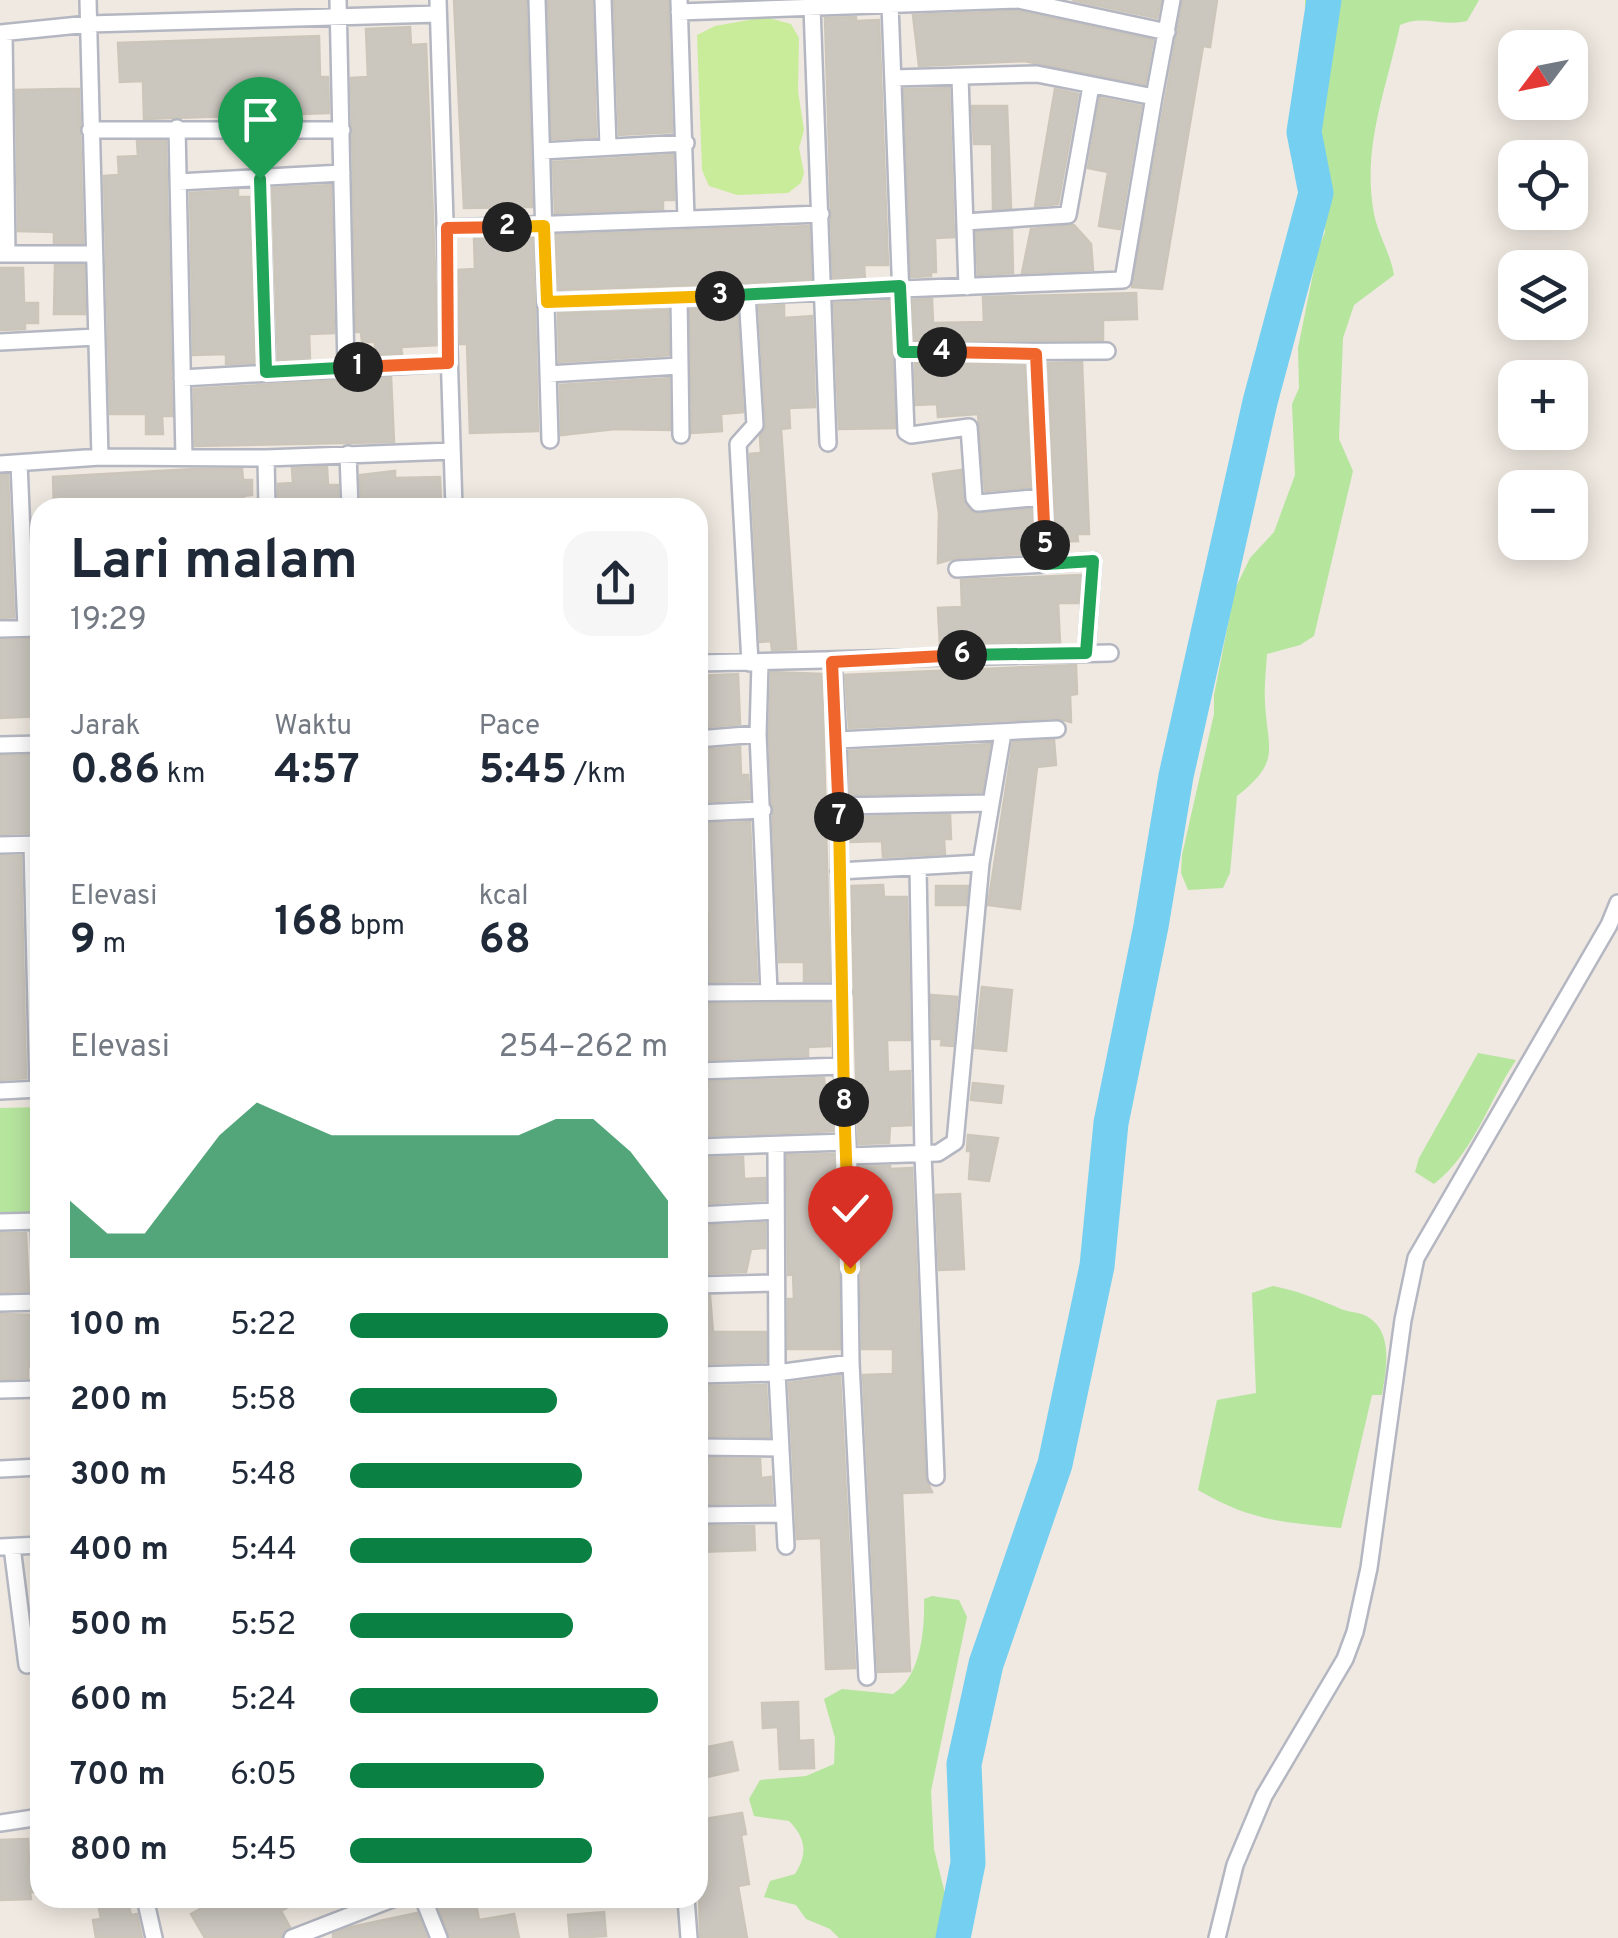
<!DOCTYPE html>
<html lang="id">
<meta charset="utf-8">
<style>
:root{--surface:#fff;--page:#f6f6f7;--text:#1f2937;--muted:#747a83;--accent:#0b8043}
body{margin:0;font-family:Overpass,sans-serif;background:var(--page);color:var(--text);height:100vh;display:flex;flex-direction:column;font-size:38px;white-space:nowrap}
*{box-sizing:border-box;margin:0}
p{font-size:32px;color:var(--muted)}
.icon{flex:none;width:55px;height:55px;fill:none;stroke:currentColor;stroke-width:2;stroke-linecap:round;stroke-linejoin:round}
.map{position:relative;flex:1;overflow:hidden}
.side{position:absolute;left:30px;top:498px;width:678px;height:1410px;display:flex;flex-direction:column;background:var(--surface);border-radius:30px;box-shadow:0 5px 25px #0003}
.side>*{flex:none}
.needle{width:65px;rotate:238deg}
.buttons{position:absolute;left:1498px;top:30px;display:grid;gap:20px}
.buttons a{display:grid;place-items:center;width:90px;height:90px;border-radius:20px;background:var(--surface);box-shadow:0 5px 25px #0003;font-size:50px}
.pin{position:absolute;display:grid;place-items:center;width:85px;height:85px;color:#fff;margin:-102px -42px;border-radius:50% 50% 50% 0;rotate:-45deg;box-shadow:0 0 10px #0007}
.pin .icon{rotate:45deg}
.km{position:absolute;width:50px;height:50px;margin:-25px;border-radius:50%;background:#222;color:#fff;font-size:28px;line-height:50px;text-align:center}
.round{display:grid;place-items:center;flex:none;width:105px;height:105px;border-radius:30px;background:var(--page)}
.overview{display:flex;align-items:center;justify-content:space-between;height:170px;padding:0 40px}
h1{font-size:55px;font-weight:700;line-height:75px}
.figures{display:grid;grid-template-columns:repeat(3,1fr);gap:15px;height:170px;padding:10px 40px}
.figures div{display:grid;align-content:center}
.figures b{font-size:42px;font-weight:700}
.figures small{font-size:28px;font-weight:400}
.figures p{font-size:28px}
.chart{height:280px;padding:20px 40px}
.chart p{display:flex;justify-content:space-between}
.chart svg{width:100%;height:180px;margin-top:10px;fill:var(--accent);opacity:.7}
ul{padding:0 40px;list-style:none;font-size:32px}
li{display:grid;grid-template-columns:160px 120px 1fr;align-items:center;height:75px}
li i{height:25px;border-radius:12px;background:var(--accent)}
.map>svg:first-child{display:block}
.green{fill:#b6e59e}
.pitch{fill:#c9ec9a}
.lines{fill:none;stroke-linecap:round;stroke-linejoin:round}
.river{stroke:#75cff0;stroke-width:35}
.building{fill:#cbc7bf;stroke:#cbc5ba;stroke-width:2.5}
.minor-casing{stroke:#b4b7c1;stroke-width:20}
.minor{stroke:#fff;stroke-width:15}
.split-1-casing{stroke:#fff;stroke-width:20}
.split-2-casing{stroke:#fff;stroke-width:20}
.split-3-casing{stroke:#fff;stroke-width:20}
.split-4-casing{stroke:#fff;stroke-width:20}
.split-5-casing{stroke:#fff;stroke-width:20}
.split-6-casing{stroke:#fff;stroke-width:20}
.split-7-casing{stroke:#fff;stroke-width:20}
.split-8-casing{stroke:#fff;stroke-width:20}
.split-9-casing{stroke:#fff;stroke-width:20}
.split-1{stroke:#22a559;stroke-width:12}
.split-2{stroke:#f0652b;stroke-width:12}
.split-3{stroke:#f5b400;stroke-width:12}
.split-4{stroke:#22a559;stroke-width:12}
.split-5{stroke:#f0652b;stroke-width:12}
.split-6{stroke:#22a559;stroke-width:12}
.split-7{stroke:#f0652b;stroke-width:12}
.split-8{stroke:#f5b400;stroke-width:12}
.split-9{stroke:#f5b400;stroke-width:12}
</style>
<div class="map">
<svg width="1618" height="1938" viewBox="0 0 1618 1938">
<rect width="100%" height="100%" fill="#efe9e1"/>
<!-- green -->
<path class="green" d="M1305,0H1479L1467,21C1443,27 1422,14 1400,25C1387,87 1363,144 1373,208C1376,232 1390,251 1394,275L1354,305L1343,338L1339,439L1353,471L1314,636L1300,645L1267,654C1266,670 1264,687 1265,703C1268,752 1281,761 1237,796L1230,873L1223,888L1188,890L1181,873L1182,855L1214,714V695L1235,589L1250,558L1274,532L1295,475L1292,404L1299,388L1298,348L1318,249L1325,232L1316,156L1322,104L1321,49L1305,17Z
M1478,1053L1516,1060C1489,1100 1474,1153 1434,1184L1415,1172L1419,1158Z
M40,1107V1219L0,1220V1108Z
M1273,1286C1298,1291 1318,1299 1341,1309C1348,1312 1357,1312 1364,1315C1395,1329 1386,1369 1382,1395H1372L1341,1528C1282,1522 1251,1521 1198,1490L1217,1400L1256,1393L1252,1293Z
M932,1596L959,1600L967,1617L931,1791L934,1849L949,1910L939,1938H839L830,1929L806,1919L796,1905L764,1897L770,1881L795,1874C808,1854 806,1838 789,1821L754,1816L749,1799L760,1780L806,1776L834,1764L835,1738L824,1699L842,1689L893,1694C921,1677 925,1629 924,1599Z"/>
<!-- pitch -->
<path class="pitch" d="M765,17L791,24L799,38L798,91L804,130L799,148L804,173L801,183L788,193L737,195L709,186L702,170L697,35L715,26Z"/>
<g class="lines">
<!-- river -->
<path class="river" d="M953,1938L968,1863L964,1764L986,1664L1055,1464L1097,1266L1111,1123L1151,926L1176,776L1260,402L1316,193L1304,132L1324,0"/>
</g>
<!-- building -->
<path class="building" d="M454,0H526L532,207L464,208Z
M548,0H592L596,137L552,139Z
M614,0H668L672,132L619,135Z
M1072,0H1161L1157,18Z
M1183,0H1217L1210,47L1203,46L1162,289L1132,287Z
M1017,11L1153,40L1145,84L1024,61L919,66L913,15Z
M856,17V21L879,20L888,265H864L865,279L833,280L825,18Z
M410,27L411,45L426,44L438,345L401,347L402,354L375,356V342H362L361,332H356L351,78L368,77L366,29Z
M319,36L320,77H328L329,113L144,119L143,81L120,82L118,43Z
M949,88L954,237L935,238L936,272H931V276L911,277L904,89Z
M64,89H79L83,243H54V232L18,231L16,90Z
M1055,89L1078,94L1058,204L1035,206Z
M1100,98L1141,106L1120,229L1099,226L1108,172L1088,168Z
M972,106H1007L1011,208L993,209L992,144H974Z
M137,141H166L172,416H162L163,434H146V414H110L104,176L119,175L118,157L138,156Z
M673,155L674,200H663V209L555,213L553,162Z
M331,185L334,333L309,334L310,360L278,361L272,188Z
M238,190V197H249L255,363L226,364V354L193,355L190,193Z
M1074,225L1091,244L1093,270L1022,273L1031,229Z
M809,226L811,281L557,290L555,235Z
M1012,230L1013,273L978,275L976,232Z
M533,236L538,431L470,433L467,344H460L458,270L475,269L474,238Z
M55,265H84L85,314H54Z
M0,268H23L24,303H38V323H25V329L0,330Z
M1136,293L1137,319L1103,320V340L914,341L912,300L932,299L933,323L984,322L983,297Z
M890,301L895,428L839,429L834,303Z
M784,305V318L812,316L815,407L789,408L790,428L781,429L796,649L772,650L771,641L760,642L750,454L761,453L760,436L766,425L759,306Z
M737,307L743,412L721,414L722,431L692,433L690,309Z
M668,310L669,355L559,362L558,313Z
M1082,362L1089,534H1077L1078,541L1056,542L1048,363Z
M915,363H1025L1031,487L985,491L978,414L938,417L937,404L916,405Z
M391,377L394,442L195,446L194,389Z
M669,378L670,430L615,429L561,435L560,385Z
M327,467L328,485H338L339,508H278V484L293,483L292,468Z
M194,469H242L243,480H252V495L244,496V508H54L53,477Z
M961,470L963,500L973,513L1032,509L1034,553L956,558L938,563L939,513L933,474Z
M395,471V478L440,477L441,508H361L360,475Z
M0,475H8L14,617L0,618Z
M1081,575L1079,603H1058L1060,643L940,646L938,608L962,607L961,580Z
M40,639V716L0,718V640Z
M1076,665L1077,694L1070,695L1071,722L1056,718L849,728L845,675Z
M771,672L822,674L830,981H804V962H779L769,734Z
M738,674L740,724L698,728V676Z
M1054,740L1056,765L1037,767L1020,909L988,905L1013,742Z
M990,744L982,792L850,795L849,751Z
M740,747L741,775H748L750,799L698,802V750Z
M40,755V832L0,834V756Z
M950,815L951,839H944L945,854L883,857L882,841L850,842V817Z
M750,822L757,981L710,982L709,916L704,906L699,824Z
M0,856H21L26,1078L0,1080Z
M883,885L884,897H907L910,1040H887L888,1072L910,1071L911,1125L890,1126L889,1143L858,1144L851,886Z
M936,886H968L966,905H936Z
M982,987L1012,990L1006,1051L975,1048Z
M931,995L957,997L953,1046L941,1045L942,1039H932Z
M830,1003V1046L808,1047V1056L698,1060V1004Z
M824,1078L825,1089H832L835,1131L698,1136V1082Z
M973,1083L1003,1086L1001,1103L971,1100Z
M968,1135L998,1138L989,1181L969,1179L971,1151H967Z
M837,1154L840,1349H788V1299H794L793,1274L788,1275L787,1155Z
M743,1157L744,1179L765,1178V1200L698,1204V1158Z
M890,1166V1169L912,1168L925,1477L932,1492L902,1493L910,1671L878,1672L863,1375L893,1374V1349H862L859,1167Z
M960,1194L964,1269L939,1270L936,1195Z
M765,1223V1248L751,1249L746,1272L698,1274V1226Z
M0,1233H26L29,1291L0,1292Z
M698,1296H710L713,1332H766V1362L698,1364Z
M0,1314L38,1315L40,1366L28,1367V1378L0,1379Z
M840,1376L855,1668L826,1669L821,1538L797,1539L789,1383Z
M766,1385L769,1437L698,1436V1386Z
M698,1458L760,1459L761,1478L771,1477L772,1503L698,1504Z
M698,1526H754L755,1550L698,1552Z
M798,1702L799,1741L813,1740L814,1768L780,1769L778,1727L763,1728L762,1703Z
M732,1742L738,1770L698,1779V1749Z
M742,1813L746,1834L741,1835L749,1884L738,1886L747,1938H700L698,1820Z
M28,1839L29,1864H40V1892H30L31,1899L0,1900V1840Z
M97,1898H127L131,1915L137,1914L142,1938H96L93,1920L101,1919Z
M220,1898H305L281,1911L290,1927L281,1938H205L191,1914Z
M435,1898H475L479,1920L514,1914L519,1938H450Z
M604,1912L606,1936L570,1938L568,1915Z
M417,1913L427,1938H333V1934L351,1927Z"/>
<g class="lines">
<!-- minor casing -->
<g class="minor-casing">
<path id="minor" d="M88,0L100,457
M338,0L346,368
M438,0L454,508
M537,0L550,440
M603,0L608,147
M679,0L686,218
M1018,0L1167,32
M890,4L906,432L911,435L969,427L974,498L978,503L1043,497
M812,7L828,443
M679,12L1017,0
M0,33L89,24L438,14
M4,33L7,254
M960,77L967,287
M893,78L1037,74L1154,97L1172,0
M177,128L184,457
M90,130H342
M542,151L686,143
M260,179L267,372
M178,182L342,173
M965,222L1068,215L1091,86
M447,228L821,214
M0,254H93
M747,294L755,425L738,444L750,663
M547,302L679,298
M0,342L96,337
M903,352L1107,351
M548,374L679,366
M182,378L448,363
M681,435L679,298L1123,280L1154,97
M348,454L350,508
M266,458L267,508
M19,463L26,628
M0,464L100,457L266,458L452,451
M1046,564L1093,561L1086,653
M957,569L1046,564L1036,354
M0,629L40,628
M833,662L838,740L842,1066L848,1156L851,1363L867,1677
M698,663L1110,653
M760,663L758,734L769,992
M698,739L758,734
M838,740L1057,729
M0,745L40,744
M839,806L991,803
M698,813L763,810
M32,844L38,1089
M0,845L40,844
M918,867L923,1154L936,1477
M839,871L981,863L1003,733
M698,916L699,993
M698,993L843,992
M698,1071L842,1066
M0,1091L40,1089
M776,1146L777,1373L786,1546
M698,1147L847,1142
M848,1156L938,1153L955,1142L981,863
M698,1215L776,1211
M39,1221L40,1251
M0,1222L40,1221
M698,1285L776,1283
M0,1303L40,1302
M698,1375L777,1373L851,1363
M0,1390L40,1389
M698,1447L781,1448
M0,1469L40,1467
M698,1515L784,1514
M0,1547L40,1545
M12,1547L27,1665
M0,1823L40,1817
M145,1898L154,1938
M423,1898L439,1938
M686,1898L689,1938
M292,1938L395,1898
M1217,1938L1235,1865L1264,1796L1345,1659L1355,1632L1369,1568L1403,1320L1416,1258L1609,925L1618,903"/>
</g>
<!-- minor -->
<use href="#minor" class="minor"/>
</g>
<g class="lines">
<!-- split-1 casing -->
<g class="split-1-casing">
<path id="split-1" d="M260,179L266,372L358,367"/>
</g>
<!-- split-2 casing -->
<g class="split-2-casing">
<path id="split-2" d="M358,367L448,363L447,228L507,227"/>
</g>
<!-- split-3 casing -->
<g class="split-3-casing">
<path id="split-3" d="M507,227L544,226L547,302L720,296"/>
</g>
<!-- split-4 casing -->
<g class="split-4-casing">
<path id="split-4" d="M720,296L900,286L903,352H942"/>
</g>
<!-- split-5 casing -->
<g class="split-5-casing">
<path id="split-5" d="M942,352L1036,354L1045,545"/>
</g>
<!-- split-6 casing -->
<g class="split-6-casing">
<path id="split-6" d="M962,655L1086,653L1093,561L1046,564L1045,545"/>
</g>
<!-- split-7 casing -->
<g class="split-7-casing">
<path id="split-7" d="M839,817L832,662L962,655"/>
</g>
<!-- split-8 casing -->
<g class="split-8-casing">
<path id="split-8" d="M839,817L844,1102"/>
</g>
<!-- split-9 casing -->
<g class="split-9-casing">
<path id="split-9" d="M844,1102L850,1268"/>
</g>
<!-- split-1 -->
<use href="#split-1" class="split-1"/>
<!-- split-2 -->
<use href="#split-2" class="split-2"/>
<!-- split-3 -->
<use href="#split-3" class="split-3"/>
<!-- split-4 -->
<use href="#split-4" class="split-4"/>
<!-- split-5 -->
<use href="#split-5" class="split-5"/>
<!-- split-6 -->
<use href="#split-6" class="split-6"/>
<!-- split-7 -->
<use href="#split-7" class="split-7"/>
<!-- split-8 -->
<use href="#split-8" class="split-8"/>
<!-- split-9 -->
<use href="#split-9" class="split-9"/>
</g>
</svg>
<div class="buttons">
<a><svg class="needle" viewBox="-14 -14 28 28"><path d="M0-13l5 13h-10z" fill="#e53935"/><path d="M0 13l5-13h-10z" fill="#747a83"/></svg></a>
<a><svg class="icon" aria-label="locate" viewBox="0 0 24 24"><circle cx="12" cy="12" r="6"/><path d="M12 2v4M12 18v4M2 12h4M18 12h4"/></svg></a>
<a><svg class="icon" aria-label="layers" viewBox="0 0 24 24"><path d="M12 4l9 5-9 5-9-5zM3 14l9 5 9-5"/></svg></a>
<a>+</a>
<a>−</a>
</div>
<div class="pin" style="left:260px;top:179px;background:#1e9e55"><svg class="icon" aria-label="arrive" viewBox="0 0 24 24"><path d="M6 21V4h12l-3 4 3 4H6"/></svg></div>
<div class="pin" style="left:850px;top:1268px;background:#d93025"><svg class="icon" aria-label="check" viewBox="0 0 24 24"><path d="M5 12l5 5 9-10"/></svg></div>
<b class="km" style="left:358px;top:367px">1</b>
<b class="km" style="left:507px;top:227px">2</b>
<b class="km" style="left:720px;top:296px">3</b>
<b class="km" style="left:942px;top:352px">4</b>
<b class="km" style="left:1045px;top:545px">5</b>
<b class="km" style="left:962px;top:655px">6</b>
<b class="km" style="left:839px;top:817px">7</b>
<b class="km" style="left:844px;top:1102px">8</b>
<section class="side">
<div class="overview"><div><h1>Lari malam</h1><p>19:29</p></div><a class="round"><svg class="icon" aria-label="share" viewBox="0 0 24 24"><path d="M12 15V3M7 8l5-5 5 5M5 13v7h14v-7"/></svg></a></div>
<div class="figures">
<div><p>Jarak</p><b>0.86<small> km</small></b></div>
<div><p>Waktu</p><b>4:57</b></div>
<div><p>Pace</p><b>5:45<small> /km</small></b></div>
</div>
<div class="figures">
<div><p>Elevasi</p><b>9<small> m</small></b></div>
<div><b>168<small> bpm</small></b></div>
<div><p>kcal</p><b>68</b></div>
</div>
<div class="chart"><p><span>Elevasi</span>254–262 m</p>
<svg viewBox="0 0 160 44" preserveAspectRatio="none"><path d="M0 44V30L10 38L20 38L30 26L40 14L50 6L60 10L70 14L80 14L90 14L100 14L110 14L120 14L130 10L140 10L150 18L160 30V44z"/></svg>
</div>
<ul>
<li><b>100 m</b>5:22<i style="width:100%"></i></li>
<li><b>200 m</b>5:58<i style="width:65%"></i></li>
<li><b>300 m</b>5:48<i style="width:73%"></i></li>
<li><b>400 m</b>5:44<i style="width:76%"></i></li>
<li><b>500 m</b>5:52<i style="width:70%"></i></li>
<li><b>600 m</b>5:24<i style="width:97%"></i></li>
<li><b>700 m</b>6:05<i style="width:61%"></i></li>
<li><b>800 m</b>5:45<i style="width:76%"></i></li>
</ul>
</section>
</div>
